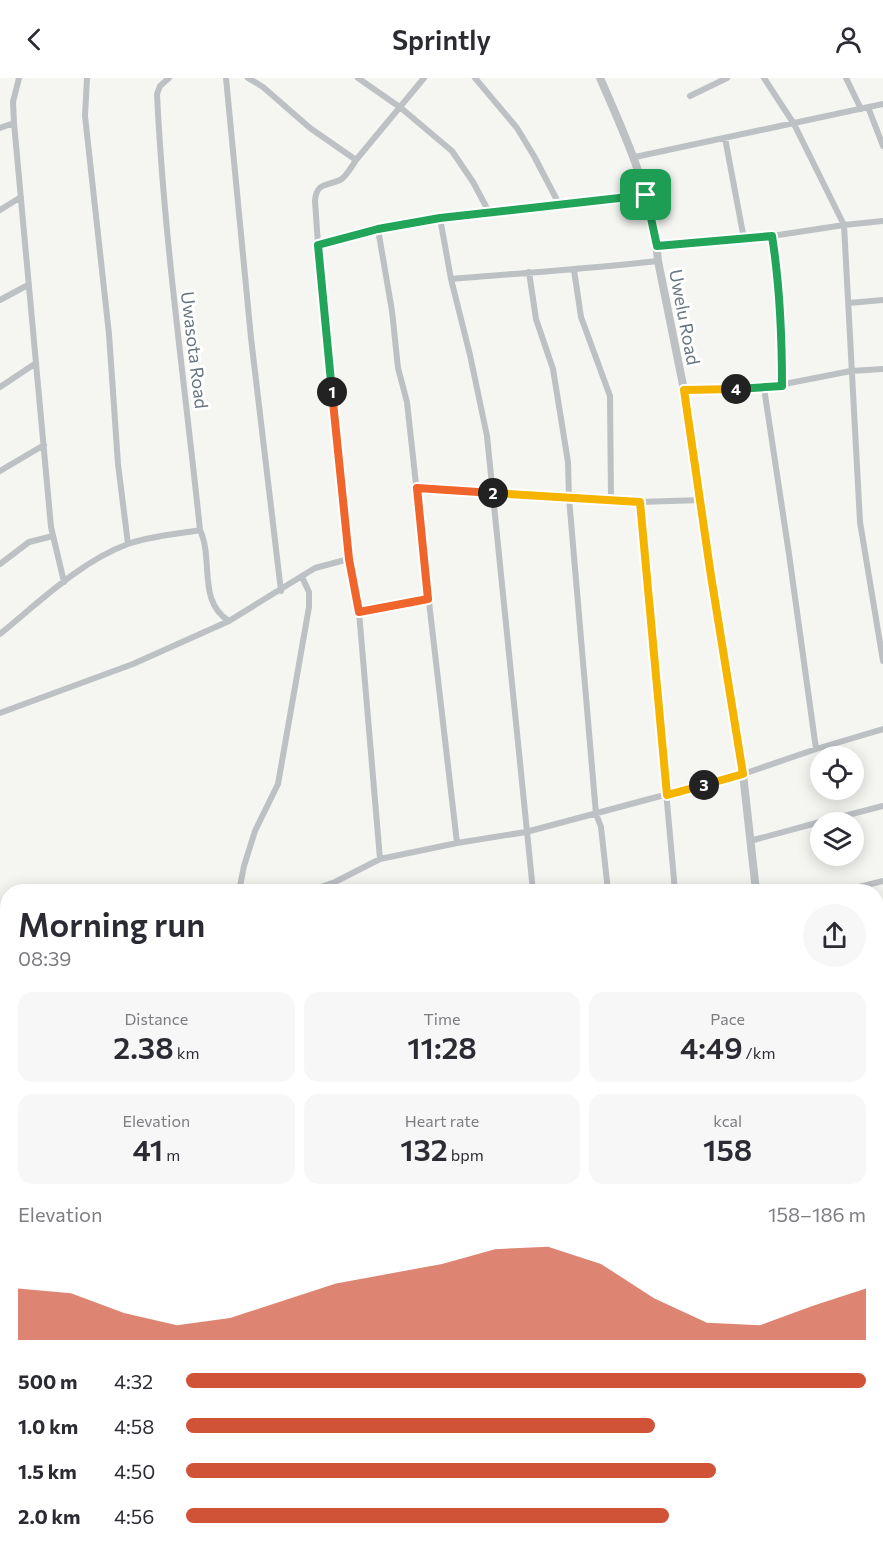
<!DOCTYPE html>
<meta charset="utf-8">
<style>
:root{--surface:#fff;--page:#f7f7f7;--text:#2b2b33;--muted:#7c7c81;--accent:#d05237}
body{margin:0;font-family:Commissioner,sans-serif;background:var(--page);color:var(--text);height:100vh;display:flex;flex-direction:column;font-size:22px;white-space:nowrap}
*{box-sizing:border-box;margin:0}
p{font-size:20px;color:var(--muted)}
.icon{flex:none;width:33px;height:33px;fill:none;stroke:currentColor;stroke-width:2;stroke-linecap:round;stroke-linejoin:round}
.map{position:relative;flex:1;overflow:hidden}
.panel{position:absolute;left:0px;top:806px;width:884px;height:668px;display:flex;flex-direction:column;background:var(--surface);border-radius:24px 24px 0 0;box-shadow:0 3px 15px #0003}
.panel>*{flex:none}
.fabs{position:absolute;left:810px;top:668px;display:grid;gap:12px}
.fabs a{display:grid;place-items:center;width:54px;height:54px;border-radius:50%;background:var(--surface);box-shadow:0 3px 15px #0003;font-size:30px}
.pin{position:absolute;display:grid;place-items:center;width:51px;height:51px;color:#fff;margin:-26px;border-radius:12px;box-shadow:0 3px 9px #0006}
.km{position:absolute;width:30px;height:30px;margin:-15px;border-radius:50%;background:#222;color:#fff;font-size:16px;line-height:30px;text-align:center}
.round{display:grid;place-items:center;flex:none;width:63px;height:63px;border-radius:32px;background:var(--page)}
.summary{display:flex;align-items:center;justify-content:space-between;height:102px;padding:0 18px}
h1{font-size:33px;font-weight:600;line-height:45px}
.metrics{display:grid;grid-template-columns:repeat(3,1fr);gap:9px;height:102px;padding:6px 18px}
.metrics div{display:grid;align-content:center;border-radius:15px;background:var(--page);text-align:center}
.metrics b{font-size:30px;font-weight:600}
.metrics small{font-size:16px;font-weight:400}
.metrics p{font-size:16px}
.chart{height:168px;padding:12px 18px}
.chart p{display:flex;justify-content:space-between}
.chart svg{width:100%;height:108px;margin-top:6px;fill:var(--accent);opacity:.7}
ul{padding:0 18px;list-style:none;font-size:20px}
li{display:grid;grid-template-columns:96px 72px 1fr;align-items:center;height:45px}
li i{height:15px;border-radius:8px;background:var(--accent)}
header{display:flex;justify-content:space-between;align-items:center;height:78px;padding:0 18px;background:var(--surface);font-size:27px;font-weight:600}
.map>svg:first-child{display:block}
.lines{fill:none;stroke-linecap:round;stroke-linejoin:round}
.primary-casing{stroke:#b0b5b8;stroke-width:10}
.minor{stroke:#bdc1c4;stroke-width:6}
.tertiary{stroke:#bdc1c4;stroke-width:8}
.primary{stroke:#fff;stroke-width:9}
.split-1-casing{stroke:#fff;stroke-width:12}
.split-2-casing{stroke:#fff;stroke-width:12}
.split-3-casing{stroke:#fff;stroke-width:12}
.split-4-casing{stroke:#fff;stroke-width:12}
.split-5-casing{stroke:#fff;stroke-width:12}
.split-1{stroke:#22a559;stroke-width:8}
.split-2{stroke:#f0652b;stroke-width:8}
.split-3{stroke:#f5b400;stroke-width:8}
.split-4{stroke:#f5b400;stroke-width:8}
.split-5{stroke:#22a559;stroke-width:8}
.labels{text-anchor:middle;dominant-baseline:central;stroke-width:6;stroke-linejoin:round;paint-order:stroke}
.street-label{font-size:18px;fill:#677680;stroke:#fff}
</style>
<header><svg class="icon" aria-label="back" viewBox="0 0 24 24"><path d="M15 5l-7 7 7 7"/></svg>Sprintly<svg class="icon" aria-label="person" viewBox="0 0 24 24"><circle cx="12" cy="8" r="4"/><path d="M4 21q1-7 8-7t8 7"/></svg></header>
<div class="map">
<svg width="883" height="1472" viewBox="0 0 883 1472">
<rect width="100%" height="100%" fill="#f5f5f2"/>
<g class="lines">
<!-- primary casing -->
<g class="primary-casing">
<path id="primary" d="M0,1422L8,1426
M0,1431L8,1435
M67,1466L80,1472
M86,1466L99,1472"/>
</g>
<!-- minor -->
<path class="minor" d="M19,0L13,24L14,45L51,449L64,504
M87,0L85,38L109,256L118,386L128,466
M169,0L160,8L157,16C164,162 185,307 200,452C214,482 197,523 229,543
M226,0L251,260L281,513
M248,0L263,9L310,50L356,82L424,0
M358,0L401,30L452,73L473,104L489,134
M475,0L517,50L534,78L559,126
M764,0L794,46L844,147L860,444L883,583
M846,0L861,31
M690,18L727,0
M868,29L883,68
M0,50L14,45
M725,60L744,161
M635,79L883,26
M356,82C352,88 346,99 340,102C328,108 316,104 315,123L320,195L349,481L359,534L380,781
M0,132L21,119
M440,140L451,201L470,277L487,358L533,813
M378,151L392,233L398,290L407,324L426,498L457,765
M772,158C780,208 782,257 782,308
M318,167L378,151L440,140L646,118
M657,168L772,158L844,147L883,143
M574,192L581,239L610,318L611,422
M529,194L536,241L553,291L568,384L569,420L596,736L601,749L608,813
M451,201C520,195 589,191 658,183
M0,222L28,207
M849,225L883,222
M0,309L36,285
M764,310L789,476L816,671
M684,312L764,310L851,293L883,291
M0,393L44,367
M417,410L640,424L701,422
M640,424L675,813
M0,486L29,464L53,458
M359,534L428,521
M0,556C38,525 81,483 128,466C149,458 178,456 200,452
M0,635L133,586L229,543L315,490L349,481
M821,744L883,728
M750,763L820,744
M239,813L244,788L255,753L278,706L309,529V514L302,499
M309,813L335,804L380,781L457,765L526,754L743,696L816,671L883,651
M843,813L883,803
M876,877L883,875
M876,956L883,954
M876,1014L883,1054
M0,1082H8
M0,1156H8
M876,1199L883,1198
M0,1200H8
M876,1455L883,1453
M285,1466L297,1472
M556,1466L569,1472
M840,1466H841
M107,1472L108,1466
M251,1472L254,1466
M270,1472L274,1466
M458,1472L459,1466
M601,1472L603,1466
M665,1472L667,1466
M703,1472L705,1466
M774,1472L775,1466"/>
<!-- tertiary -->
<path class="tertiary" d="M600,0C626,59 653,118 658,183L684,312L711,498L743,696L756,813
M876,1356L883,1382"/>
<!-- primary -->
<use href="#primary" class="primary"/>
</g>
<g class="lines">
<!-- split-1 casing -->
<g class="split-1-casing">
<path id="split-1" d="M332,314L318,167L378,151L440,140L646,117"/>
</g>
<!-- split-2 casing -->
<g class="split-2-casing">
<path id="split-2" d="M332,314L349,481L359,534L428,521L417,410L493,415"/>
</g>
<!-- split-3 casing -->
<g class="split-3-casing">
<path id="split-3" d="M493,415L640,424L667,717L704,707"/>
</g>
<!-- split-4 casing -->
<g class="split-4-casing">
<path id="split-4" d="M704,707L743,696L711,498L684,312L736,311"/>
</g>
<!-- split-5 casing -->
<g class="split-5-casing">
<path id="split-5" d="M646,117L657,168L772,158C780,208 782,257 782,308L736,311"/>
</g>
<!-- split-1 -->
<use href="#split-1" class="split-1"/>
<!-- split-2 -->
<use href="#split-2" class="split-2"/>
<!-- split-3 -->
<use href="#split-3" class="split-3"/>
<!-- split-4 -->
<use href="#split-4" class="split-4"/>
<!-- split-5 -->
<use href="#split-5" class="split-5"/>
</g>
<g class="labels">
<!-- street labels -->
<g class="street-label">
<text transform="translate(685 239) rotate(79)">Uwelu Road</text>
<text transform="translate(195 272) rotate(83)">Uwasota Road</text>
</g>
</g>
</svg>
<div class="fabs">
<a><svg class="icon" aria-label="locate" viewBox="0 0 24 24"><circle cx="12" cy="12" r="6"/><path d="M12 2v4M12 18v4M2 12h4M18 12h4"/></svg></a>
<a><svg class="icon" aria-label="layers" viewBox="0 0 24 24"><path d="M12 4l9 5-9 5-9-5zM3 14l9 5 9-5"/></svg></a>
</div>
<div class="pin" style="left:646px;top:117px;background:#1e9e55"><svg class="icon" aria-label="arrive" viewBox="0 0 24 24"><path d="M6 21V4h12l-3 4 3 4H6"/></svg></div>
<b class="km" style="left:332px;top:314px">1</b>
<b class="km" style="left:493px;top:415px">2</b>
<b class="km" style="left:704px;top:707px">3</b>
<b class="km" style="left:736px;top:311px">4</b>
<section class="panel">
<div class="summary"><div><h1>Morning run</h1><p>08:39</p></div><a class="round"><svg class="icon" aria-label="share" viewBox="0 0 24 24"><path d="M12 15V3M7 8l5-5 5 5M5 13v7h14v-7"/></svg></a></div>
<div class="metrics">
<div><p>Distance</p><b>2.38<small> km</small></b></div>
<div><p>Time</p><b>11:28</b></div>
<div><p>Pace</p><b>4:49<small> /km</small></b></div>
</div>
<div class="metrics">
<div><p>Elevation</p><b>41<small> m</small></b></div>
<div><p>Heart rate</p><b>132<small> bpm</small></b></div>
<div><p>kcal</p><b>158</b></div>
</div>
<div class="chart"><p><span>Elevation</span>158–186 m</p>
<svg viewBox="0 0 160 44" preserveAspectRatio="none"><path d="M0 44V23L10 25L20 33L30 38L40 35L50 28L60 21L70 17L80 13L90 7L100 6L110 13L120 27L130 37L140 38L150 30L160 23V44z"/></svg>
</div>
<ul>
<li><b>500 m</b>4:32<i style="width:100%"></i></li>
<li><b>1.0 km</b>4:58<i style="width:69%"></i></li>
<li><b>1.5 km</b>4:50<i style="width:78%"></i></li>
<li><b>2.0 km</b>4:56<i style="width:71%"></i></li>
</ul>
</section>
</div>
